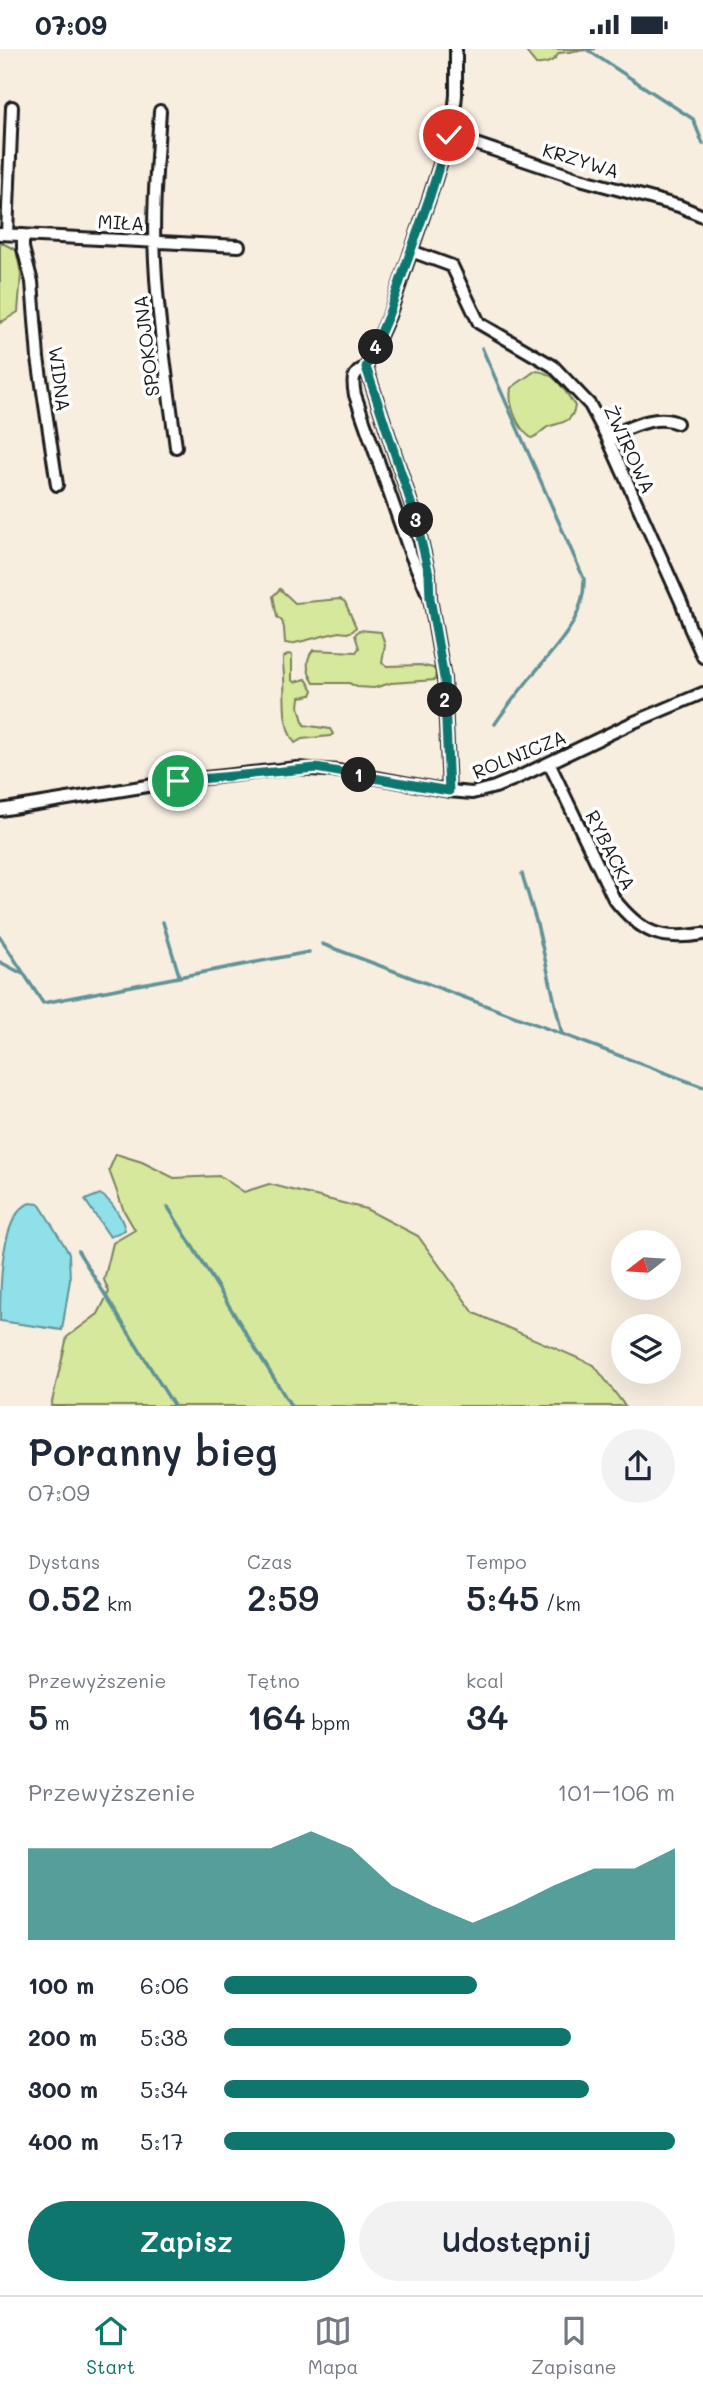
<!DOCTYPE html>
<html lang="pl">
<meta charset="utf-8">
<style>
:root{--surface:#fff;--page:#f2f2f3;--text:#1f2937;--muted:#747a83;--line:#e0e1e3;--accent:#0f766e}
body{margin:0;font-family:Mali,sans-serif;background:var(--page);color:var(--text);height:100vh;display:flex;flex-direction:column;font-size:26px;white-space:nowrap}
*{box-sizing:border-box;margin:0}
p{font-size:23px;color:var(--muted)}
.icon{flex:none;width:38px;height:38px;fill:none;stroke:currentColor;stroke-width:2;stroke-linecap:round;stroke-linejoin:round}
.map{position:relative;height:1357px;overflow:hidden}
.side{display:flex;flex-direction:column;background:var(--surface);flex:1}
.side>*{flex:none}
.needle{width:46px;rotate:253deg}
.buttons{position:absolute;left:611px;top:1181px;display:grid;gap:14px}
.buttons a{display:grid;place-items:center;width:70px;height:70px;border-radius:50%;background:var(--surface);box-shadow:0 7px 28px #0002;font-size:35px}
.pin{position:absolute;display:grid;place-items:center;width:60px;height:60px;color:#fff;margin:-30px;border:4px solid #fff;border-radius:50%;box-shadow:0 2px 7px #0007}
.km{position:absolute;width:35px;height:35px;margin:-18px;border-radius:50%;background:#222;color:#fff;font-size:19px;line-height:35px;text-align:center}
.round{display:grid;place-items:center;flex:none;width:74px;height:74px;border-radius:37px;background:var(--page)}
.headline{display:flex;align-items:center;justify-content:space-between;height:119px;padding:0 28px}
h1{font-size:38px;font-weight:600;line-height:52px}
.metrics{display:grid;grid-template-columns:repeat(3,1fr);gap:10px;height:119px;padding:7px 28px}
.metrics div{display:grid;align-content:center}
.metrics b{font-size:35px;font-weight:600}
.metrics small{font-size:19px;font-weight:400}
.metrics p{font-size:19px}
.chart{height:196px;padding:14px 28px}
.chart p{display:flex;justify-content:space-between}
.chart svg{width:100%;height:126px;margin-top:7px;fill:var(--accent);opacity:.7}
.cta{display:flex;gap:14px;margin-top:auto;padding:14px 28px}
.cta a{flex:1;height:80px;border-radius:42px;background:var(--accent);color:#fff;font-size:28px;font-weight:600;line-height:80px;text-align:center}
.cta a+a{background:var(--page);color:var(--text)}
ul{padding:0 28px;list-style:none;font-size:23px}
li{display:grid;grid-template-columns:112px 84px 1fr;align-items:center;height:52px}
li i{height:18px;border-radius:9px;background:var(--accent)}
.status{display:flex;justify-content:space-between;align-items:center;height:49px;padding:0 35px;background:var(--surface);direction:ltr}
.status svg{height:19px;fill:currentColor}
.menu{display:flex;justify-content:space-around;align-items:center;height:98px;border-top:2px solid var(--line);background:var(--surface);font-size:19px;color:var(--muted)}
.menu a{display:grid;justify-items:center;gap:4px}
.menu .current{color:var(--accent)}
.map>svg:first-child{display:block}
.green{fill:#d6e89c;stroke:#79825c;stroke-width:2}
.water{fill:#8fe0e8;stroke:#619296;stroke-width:2}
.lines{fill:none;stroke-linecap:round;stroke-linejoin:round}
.stream{stroke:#619296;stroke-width:3.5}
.street-casing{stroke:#1c1c1c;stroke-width:16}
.street{stroke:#fff;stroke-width:10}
.route-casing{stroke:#fff;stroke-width:14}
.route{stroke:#0f766e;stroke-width:9}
.labels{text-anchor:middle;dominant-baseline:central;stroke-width:7;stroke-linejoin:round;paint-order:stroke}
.street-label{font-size:19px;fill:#1c1c1c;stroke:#fff}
</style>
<div class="status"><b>07:09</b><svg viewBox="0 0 49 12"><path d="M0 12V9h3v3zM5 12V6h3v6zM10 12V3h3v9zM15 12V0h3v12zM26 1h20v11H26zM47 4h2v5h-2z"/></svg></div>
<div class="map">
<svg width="703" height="1357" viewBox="0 0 703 1357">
<rect width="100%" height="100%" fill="#f7eee0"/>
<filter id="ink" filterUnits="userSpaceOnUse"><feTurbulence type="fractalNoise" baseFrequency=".0143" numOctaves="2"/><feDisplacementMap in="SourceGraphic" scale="14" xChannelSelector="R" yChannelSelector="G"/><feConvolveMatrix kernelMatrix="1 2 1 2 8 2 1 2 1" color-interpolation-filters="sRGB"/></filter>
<g filter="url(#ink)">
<!-- green -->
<path class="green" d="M524,0H596L559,4C554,13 547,16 536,15Z
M0,193L16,201L21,225L18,263L0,274Z
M535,322C555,322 566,343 575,357C572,373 564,373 550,377C543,379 539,387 531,389C517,378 508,356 511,339Z
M280,540L295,554L340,550L345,553L356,578L353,582L347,584L339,583L291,595L285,594L284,579L282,572L277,568L273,547Z
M359,581L381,583L385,596L382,614L387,617L420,616L433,619L436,622L435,631L391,634L374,639L357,638L349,634H314C307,623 305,611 313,601L356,603L359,599L355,586Z
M288,605L292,606V631L295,633L306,630L313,641L311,646L300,648L299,658L304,676L330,680L333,685L330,687L302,690L295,694C279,673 287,640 283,616V609Z
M116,1105L142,1113L174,1129L220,1127L244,1143L269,1135L366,1160L418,1187L474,1264L594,1316L625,1357H51L67,1288L98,1265L109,1243L104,1231L113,1194L135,1181L124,1162L109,1121Z"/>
<!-- water -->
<path class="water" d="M100,1145C112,1152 122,1168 125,1181L110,1188L85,1151Z
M30,1154L39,1155L43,1161L69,1204L70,1231L62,1281L0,1272C0,1240 0,1165 30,1154Z"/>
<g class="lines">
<!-- stream -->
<path class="stream" d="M586,0L693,70L703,95
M482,299L584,530C585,570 558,595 535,623C521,640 507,657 495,675
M522,825L537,875L562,985
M163,873L179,926
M0,888L43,954L309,903
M322,895L703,1038
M0,913L23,925
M168,1158L291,1357
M78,1202L174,1357"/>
<!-- street casing -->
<g class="street-casing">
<path id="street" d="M160,62C157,112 152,162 155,212C158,274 168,336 176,398
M449,86L580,130L679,157L703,167
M0,185L239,197
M7,185L12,58
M23,186V199L32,233L38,309L57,436
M411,202L452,217L479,274L553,317L590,356L607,388L682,555L690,579L703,608
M366,318C352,324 352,331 355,346L411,506L427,543
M607,388C628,380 655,364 677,374
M549,714L614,850C641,884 660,892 703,885
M449,742L444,629L430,549L429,525L415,466L366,318L389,267L430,147L453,74L456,46V0
M0,761L178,732L297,719L339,722L449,742L472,744L495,738L517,729L632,674L703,644"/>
</g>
<!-- street -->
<use href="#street" class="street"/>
</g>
</g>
<g class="lines" filter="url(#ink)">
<!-- route casing -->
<g class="route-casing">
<path id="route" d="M178,732L316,719L449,742L444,629L430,549L429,525L415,466L366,318L388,267L430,147L449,86"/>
</g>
<!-- route -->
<use href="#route" class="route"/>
</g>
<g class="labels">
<!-- street labels -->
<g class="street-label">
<text transform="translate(581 111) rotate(17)">KRZYWA</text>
<text transform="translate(121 173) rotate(3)">MIŁA</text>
<text transform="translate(146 297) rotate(-97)">SPOKOJNA</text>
<text transform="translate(60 330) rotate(83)">WIDNA</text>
<text transform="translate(630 400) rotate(65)">ŻWIROWA</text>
<text transform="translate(519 705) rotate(-22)">ROLNICZA</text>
<text transform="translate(611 801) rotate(63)">RYBACKA</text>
</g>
</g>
</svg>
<div class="buttons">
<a><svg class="needle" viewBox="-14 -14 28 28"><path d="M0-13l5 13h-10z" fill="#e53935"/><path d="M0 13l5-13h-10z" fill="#747a83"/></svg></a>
<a><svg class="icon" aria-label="layers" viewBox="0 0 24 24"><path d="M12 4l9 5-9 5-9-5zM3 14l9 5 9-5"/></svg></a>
</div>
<div class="pin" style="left:178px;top:732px;background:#1e9e55"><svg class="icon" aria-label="arrive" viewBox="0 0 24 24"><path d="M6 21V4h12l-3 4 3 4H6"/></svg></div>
<div class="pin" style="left:449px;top:86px;background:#d93025"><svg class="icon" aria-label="check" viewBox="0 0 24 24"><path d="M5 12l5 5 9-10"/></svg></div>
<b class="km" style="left:359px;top:726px">1</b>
<b class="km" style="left:445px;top:651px">2</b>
<b class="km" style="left:416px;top:471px">3</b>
<b class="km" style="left:376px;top:298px">4</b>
</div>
<section class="side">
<div class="headline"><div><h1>Poranny bieg</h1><p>07:09</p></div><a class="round"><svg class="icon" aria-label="share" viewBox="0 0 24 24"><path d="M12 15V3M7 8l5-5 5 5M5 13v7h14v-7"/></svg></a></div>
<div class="metrics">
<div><p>Dystans</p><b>0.52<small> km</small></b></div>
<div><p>Czas</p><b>2:59</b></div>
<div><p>Tempo</p><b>5:45<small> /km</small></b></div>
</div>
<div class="metrics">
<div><p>Przewyższenie</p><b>5<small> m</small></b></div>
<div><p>Tętno</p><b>164<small> bpm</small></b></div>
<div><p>kcal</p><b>34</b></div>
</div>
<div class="chart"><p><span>Przewyższenie</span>101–106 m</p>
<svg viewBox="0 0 160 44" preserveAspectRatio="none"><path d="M0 44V12L10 12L20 12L30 12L40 12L50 12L60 12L70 6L80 12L90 25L100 32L110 38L120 32L130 25L140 19L150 19L160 12V44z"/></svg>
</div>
<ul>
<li><b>100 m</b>6:06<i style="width:56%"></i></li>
<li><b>200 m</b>5:38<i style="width:77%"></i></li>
<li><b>300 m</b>5:34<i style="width:81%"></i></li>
<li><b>400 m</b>5:17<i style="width:100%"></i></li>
</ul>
<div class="cta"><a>Zapisz</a><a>Udostępnij</a></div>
</section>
<nav class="menu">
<a class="current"><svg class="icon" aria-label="home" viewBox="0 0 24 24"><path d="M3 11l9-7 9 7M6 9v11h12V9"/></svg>Start</a>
<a><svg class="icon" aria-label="map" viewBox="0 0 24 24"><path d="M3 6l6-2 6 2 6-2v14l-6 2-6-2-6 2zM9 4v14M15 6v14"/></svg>Mapa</a>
<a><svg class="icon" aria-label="saved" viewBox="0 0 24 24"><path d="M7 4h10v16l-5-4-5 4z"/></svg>Zapisane</a>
</nav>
